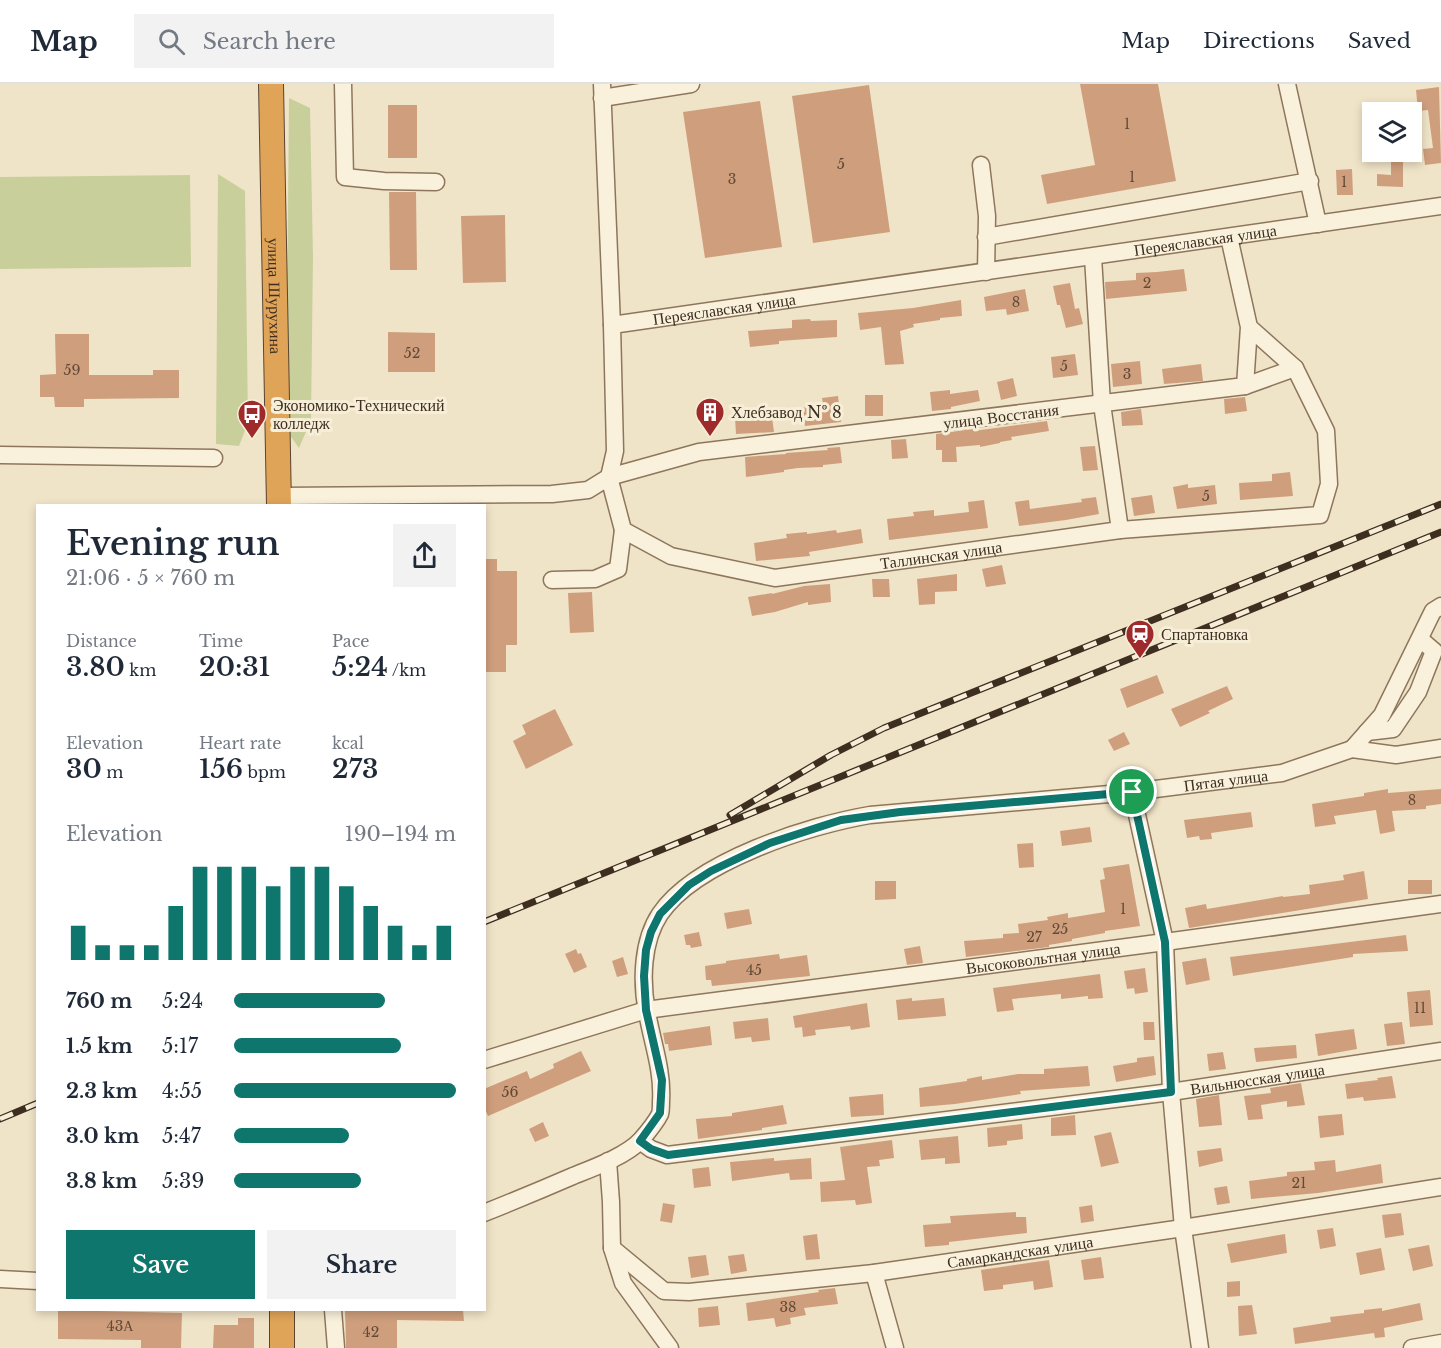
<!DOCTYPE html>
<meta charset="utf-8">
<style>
:root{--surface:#fff;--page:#f2f2f3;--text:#1f2937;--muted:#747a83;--line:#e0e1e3;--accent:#0f766e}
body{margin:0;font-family:"Libre Baskerville",serif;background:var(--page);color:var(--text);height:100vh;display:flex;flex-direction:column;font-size:22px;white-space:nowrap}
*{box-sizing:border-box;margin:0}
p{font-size:20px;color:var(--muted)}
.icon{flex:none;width:33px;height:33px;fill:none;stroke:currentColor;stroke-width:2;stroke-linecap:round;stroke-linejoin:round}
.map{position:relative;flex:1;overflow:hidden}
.details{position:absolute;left:36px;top:420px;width:450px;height:807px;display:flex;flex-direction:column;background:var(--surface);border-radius:0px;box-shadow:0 3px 9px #0003}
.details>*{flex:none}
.buttons{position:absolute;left:1362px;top:18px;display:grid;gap:12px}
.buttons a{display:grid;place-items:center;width:60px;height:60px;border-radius:0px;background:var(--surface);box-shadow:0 3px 9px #0003;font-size:30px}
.pin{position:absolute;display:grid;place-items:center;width:51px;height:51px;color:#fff;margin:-26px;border:3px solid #fff;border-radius:50%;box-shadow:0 2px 6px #0007}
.round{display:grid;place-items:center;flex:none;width:63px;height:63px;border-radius:0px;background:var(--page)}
.headline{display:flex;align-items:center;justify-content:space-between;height:102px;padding:0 30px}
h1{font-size:33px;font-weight:600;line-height:45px}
.figures{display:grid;grid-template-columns:repeat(3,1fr);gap:9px;height:102px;padding:6px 30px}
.figures div{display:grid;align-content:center}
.figures b{font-size:26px;font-weight:600}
.figures small{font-size:16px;font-weight:400}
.figures p{font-size:16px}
.chart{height:168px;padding:12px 30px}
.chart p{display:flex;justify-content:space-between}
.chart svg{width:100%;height:108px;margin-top:6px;stroke:var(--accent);stroke-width:6}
.action{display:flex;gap:12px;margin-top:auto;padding:12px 30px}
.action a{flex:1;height:69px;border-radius:0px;background:var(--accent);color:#fff;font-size:24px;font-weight:600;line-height:69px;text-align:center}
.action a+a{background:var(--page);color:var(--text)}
ul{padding:0 30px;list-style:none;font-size:20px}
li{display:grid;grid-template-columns:96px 72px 1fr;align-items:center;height:45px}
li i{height:15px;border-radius:8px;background:var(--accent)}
header{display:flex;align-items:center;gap:36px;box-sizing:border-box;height:84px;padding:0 30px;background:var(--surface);border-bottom:2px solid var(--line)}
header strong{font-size:28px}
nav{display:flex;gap:33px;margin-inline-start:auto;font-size:21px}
.search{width:420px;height:54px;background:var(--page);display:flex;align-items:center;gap:15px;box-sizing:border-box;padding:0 21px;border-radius:0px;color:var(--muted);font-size:22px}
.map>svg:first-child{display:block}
.green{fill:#c9cf9b}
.building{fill:#cf9f7d}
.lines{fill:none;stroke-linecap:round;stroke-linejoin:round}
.minor-casing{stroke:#8d765c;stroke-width:19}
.highway-casing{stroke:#5b4430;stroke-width:26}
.minor{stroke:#faf1dc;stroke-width:16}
.highway{stroke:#e0a458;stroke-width:24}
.rail-casing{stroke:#3d2e20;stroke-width:7}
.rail{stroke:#f7eed8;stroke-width:4.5;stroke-dasharray:14;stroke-linecap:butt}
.route-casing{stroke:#fff;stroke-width:12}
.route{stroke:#0f766e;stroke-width:8}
.labels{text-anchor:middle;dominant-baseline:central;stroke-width:6;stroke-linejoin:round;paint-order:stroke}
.number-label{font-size:14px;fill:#624a37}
.street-label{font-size:16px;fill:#3d2e20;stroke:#f7eed8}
.poi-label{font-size:16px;fill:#3d2e20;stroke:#f7eed8;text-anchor:start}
</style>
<header>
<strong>Map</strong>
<div class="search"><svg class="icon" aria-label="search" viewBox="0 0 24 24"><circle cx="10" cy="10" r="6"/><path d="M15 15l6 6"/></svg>Search here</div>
<nav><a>Map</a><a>Directions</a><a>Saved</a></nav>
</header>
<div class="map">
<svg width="1441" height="1264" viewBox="0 0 1441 1264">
<rect width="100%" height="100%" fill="#f0e4c8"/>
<!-- green -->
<path class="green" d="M289,14L310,24L313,172L311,336L299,364L286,346Z
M218,90L245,107L248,339L239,362L216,360Z
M190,91L191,183L0,185V93Z"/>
<!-- building -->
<path class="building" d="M1080,0H1158L1176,97L1047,120L1041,91L1095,81Z
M869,1L890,148L813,159L792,12Z
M1439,3L1441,79L1425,81L1423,65L1433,64L1428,26L1418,27L1416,6Z
M760,17L782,163L705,174L683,28Z
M388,21H417V74H388Z
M1391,77H1403V103L1377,102V90L1391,91Z
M1352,85L1353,111H1337L1336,86Z
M389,108H416L417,186H390Z
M505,131L506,198L463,199L461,132Z
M1184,185L1187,207L1106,215L1105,198L1136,196V189L1157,188Z
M1070,199L1075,225L1079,224L1083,240L1066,244L1060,221H1057L1053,202Z
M1025,205L1029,227L1007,231L1006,225L986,227L984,213Z
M961,216L962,232L940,234V236L913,240L914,243L900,247L904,280L885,281L881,243L860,246L858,229L913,224Z
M810,235L811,237L837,236V253L779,257V260L750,263L748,247L792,244V236Z
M388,248L435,249V288H388Z
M55,250H89V291H153V286H179V314L84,315V323H55L54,313H40V291L56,290Z
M1075,270L1078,291L1053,294L1051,273Z
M1140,277L1142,300L1113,303L1111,280Z
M1201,280L1203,297L1164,300L1162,285Z
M1013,294L1017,312L1001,316L997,298Z
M950,306V310L978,306L980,317L951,323V325L932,327L930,308Z
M865,311H883V332H865Z
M838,312L841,338L805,342L801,324L823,320L822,314Z
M1245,313L1247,327L1225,330L1224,315Z
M1141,325L1143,341L1122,342L1121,328Z
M771,326L774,348L736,350L735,334L757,333L756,328Z
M1047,337L1049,347L1011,353L1012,356L1000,358V359L980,363V361L956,363L957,378H942V366H936V350L973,345V347Z
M906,355L908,374L892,375L891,356Z
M1095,362L1098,386L1083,387L1080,363Z
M840,363L842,379L823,381V383L798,384L784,386V388L746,393L745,373L786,370V369L828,366L827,364Z
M1290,388L1293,412L1240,416L1239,399L1272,397V390Z
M1188,400V404L1215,401L1217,420L1177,425L1173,403Z
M1152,411L1155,429L1134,432L1131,414Z
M1096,413L1099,430L1066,436L1019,442L1015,418L1029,416L1030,425L1082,418L1081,415Z
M984,416L988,444L889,456L887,435L914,432L913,428L934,426V432L969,428L968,418Z
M861,445L863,459L809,468L810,472L756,477L754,459L787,454L786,450L807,448V450L836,446L837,449Z
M484,475H497V487H517V561H506V588H484Z
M1002,481L1006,500L986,503L982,485Z
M957,490V507L935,508V520L919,521L917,495Z
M872,495H889L890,513H873Z
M830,500L831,518L808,521V518L775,528L752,532L748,513L772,509V510L804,502Z
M592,508L594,548L570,549L568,509Z
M1157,591L1164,609L1127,624L1120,605Z
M1227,602L1233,615L1208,627L1210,629L1180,643L1171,625Z
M555,625L573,661L526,685L513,657L526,650L522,641Z
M1124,648L1130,660L1114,667L1108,656Z
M1388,705V709L1441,705V720L1426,722V725L1392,727L1395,747L1380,750L1376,726L1334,732L1336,740L1315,743L1312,720L1364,712V709Z
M1251,728L1253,743L1211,749L1212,755L1200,756L1199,752L1187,754L1184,736Z
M1090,743L1092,758L1062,762L1060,747Z
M1033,759L1034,783L1019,784L1017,760Z
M1129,780L1140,842L1105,847V849L1072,855V857L1049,861V863L966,873L964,857L1003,854V850L1019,849L1018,840L1048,836L1047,833L1068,829V834L1105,828L1100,796L1105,795L1103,784Z
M1364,787L1368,815L1189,844L1185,824L1206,820L1207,825L1283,812V813L1310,810L1309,801L1344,796L1343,791Z
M1408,796H1432V810H1408Z
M875,797H896V815L875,816Z
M749,825L752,840L727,845L724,829Z
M699,848L702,862L691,864L690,861H686L684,851Z
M1406,851L1408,867L1353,870V873L1233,892L1230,873Z
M920,862L923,879L907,881L904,865Z
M576,865L578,870L581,869L587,883L574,889L565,870Z
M779,870L780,875L807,871L810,892L712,902L711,896H706L705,882L726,879V877Z
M623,873L628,890L617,893L612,877Z
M1206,874L1210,896L1186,901L1182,878Z
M1145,884L1148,908L1135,910L1134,904L1127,905L1124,887Z
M1100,890L1103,914L1088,915V912L1061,915V910L1012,915L1014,926L997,928L993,904Z
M1430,906L1433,941L1410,943L1407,908Z
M912,914V917L944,914L946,932L898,936L896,916Z
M867,919L870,943L851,946L850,942L815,946L816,951L803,953L802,943L795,944L793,932Z
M768,934L770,956L752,958L751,953L735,955L733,938Z
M1143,938H1154L1155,956H1144Z
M1402,938L1405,960L1387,962L1384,940Z
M710,942L712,961L669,967L668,960H665L663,949Z
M1354,945L1357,965L1318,972L1315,950Z
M1296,961L1297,974L1256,978L1254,964Z
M581,967L591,987L488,1032L484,1023V1005L527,987L530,995L554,984L553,980Z
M1223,968L1226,985L1209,987L1207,970Z
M1154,972L1156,991L1116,998L1113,982L1137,978V974Z
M1088,982L1090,1002L1020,1007L1021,1010L955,1020L920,1023L919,1004L967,997V995L982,992V996L1018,990H1044V985Z
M1392,992L1396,1014L1364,1017L1363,1013L1347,1015L1345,1000L1378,996L1377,994Z
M1301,999L1305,1021L1287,1023V1017L1261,1021L1263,1035L1248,1036L1244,1012L1271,1009L1270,1004Z
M883,1010L884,1031L851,1033L849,1013Z
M1219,1011L1222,1041L1199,1043L1196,1015Z
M783,1021L787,1040L762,1044V1046L698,1055L696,1035L732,1032V1029Z
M1342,1030L1344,1051L1320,1054L1318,1032Z
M1075,1031L1076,1051L1051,1052V1034Z
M543,1038L549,1052L535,1058L529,1045Z
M1022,1040L1023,1055L1007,1057V1061L988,1063L987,1044Z
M1111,1048L1119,1079L1101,1083L1094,1052Z
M958,1052L960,1079L945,1080V1074L921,1076L919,1056Z
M892,1056L894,1074L879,1076L880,1082L867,1083L872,1119L856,1121L855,1116L821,1118L820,1098L845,1096L840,1063Z
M1221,1064L1223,1077L1199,1083L1197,1067Z
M774,1074V1077L811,1074L812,1095L790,1096L789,1089L732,1097L730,1078Z
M1335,1076L1336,1088L1381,1080L1383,1099L1318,1109L1251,1115L1249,1097L1287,1092V1088L1315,1086L1314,1078Z
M709,1083L711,1102L694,1104L692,1085Z
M1227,1102L1230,1119L1217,1121L1214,1104Z
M663,1119L675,1121L672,1139L660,1137Z
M1092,1121L1094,1137L1081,1139L1079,1123Z
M1016,1128V1133H1026L1027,1149L949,1158V1161L925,1163L923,1141L951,1139L950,1132Z
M1401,1129L1404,1151L1385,1154L1382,1131Z
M1333,1144L1336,1162L1320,1165L1317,1146Z
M817,1150L820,1175L806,1176L803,1152Z
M1285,1150L1287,1169L1231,1179L1227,1160Z
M1429,1161L1433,1182L1413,1187L1408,1165Z
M1381,1164L1385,1186L1360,1191L1356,1169Z
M744,1170L747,1187L731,1190L728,1172Z
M706,1171L709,1191L691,1194L688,1173Z
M1101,1173L1104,1194L1084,1196L1081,1176Z
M1049,1176L1053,1203L1034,1206L1033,1197L1003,1201V1205L984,1207L981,1186Z
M1240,1197V1212L1227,1213V1198Z
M835,1204L838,1220L804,1224L806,1231L790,1234L791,1240L776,1243L774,1234L748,1237L746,1219L819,1208L818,1206Z
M1420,1219L1423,1236L1384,1244L1385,1253L1375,1254L1374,1249L1295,1260L1293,1244L1331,1238L1330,1233L1364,1229V1226L1382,1224V1227Z
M1252,1221L1257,1250L1239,1252L1238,1222Z
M718,1222L720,1241L699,1243L698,1224Z
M58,1226L182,1229L181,1264H141V1256L58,1255Z
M345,1226H463L464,1237L397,1236V1264H346Z
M238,1234H254V1264H213L214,1241H238Z"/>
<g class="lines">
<!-- minor casing -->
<g class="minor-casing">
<g id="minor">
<path d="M343,0L345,93L384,97L436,98"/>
<path d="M602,0L612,241"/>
<path d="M1287,0L1318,140"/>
<path d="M602,14L691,0"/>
<path d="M981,81L987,132L986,188"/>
<path d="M986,153L1310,97"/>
<path id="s1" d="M1229,153L1249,243L1245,302L699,368L609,393L623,446L671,472L775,494L1120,446L1320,431L1329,400L1326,347L1295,284L1249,243"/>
<path d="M1093,173L1102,320L1120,446"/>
<path d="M1245,302L1295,284"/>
<path d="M0,371L214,374"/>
<path id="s2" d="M279,412L552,410L588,406L609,393L615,367L612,241L1441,122"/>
<path d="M552,496L595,495L618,485L623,446"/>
<path d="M1367,648L1393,645L1418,608L1434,567L1420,555"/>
<path d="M1352,665L1382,631L1433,527L1441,522"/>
<path d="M1132,708L1165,858L1171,1008L1183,1144L1200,1264"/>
<path id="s3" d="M484,976L646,926L1165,858L1441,820"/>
<path id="s4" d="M640,1057L651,1065L667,1071L1171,1008L1441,967"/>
<path d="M608,1077L611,1118L612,1164L623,1199L670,1264"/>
<path id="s5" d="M484,1129C514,1117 543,1105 573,1092C593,1084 626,1072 641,1056C647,1049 656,1038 660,1030C661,1027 661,1021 661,1017C663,986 652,958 647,928C641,897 642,857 660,830C696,777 810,741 870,731L1132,708L1282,689L1352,665L1396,671L1441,664"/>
<path id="s6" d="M612,1164L664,1207L689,1208L874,1189L1183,1144L1441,1103"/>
<path d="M874,1189L895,1264"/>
<path d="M0,1195L38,1197"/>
<path d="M333,1226L336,1264"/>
<path d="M1412,1264L1441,1259"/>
</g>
</g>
<!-- highway casing -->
<g class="highway-casing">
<g id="highway">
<path id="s7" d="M271,0L279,422"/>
<path d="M282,1226V1264"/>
</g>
</g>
<!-- minor -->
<use href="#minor" class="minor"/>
<!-- highway -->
<use href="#highway" class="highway"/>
<!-- rail casing -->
<g class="rail-casing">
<path id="rail" d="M730,731L831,671L884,644L1441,420
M484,838L1441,448
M0,1035L38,1019"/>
</g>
<!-- rail -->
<use href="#rail" class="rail"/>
</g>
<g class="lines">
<!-- route casing -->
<g class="route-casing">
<path id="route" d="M1132,708L1165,858L1171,1008L668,1071L651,1065L640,1057L660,1029L662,996L646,926L644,892L646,866L651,848L660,830L689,801L711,787L770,759L841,736L900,728Z"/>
</g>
<!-- route -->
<use href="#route" class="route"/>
</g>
<!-- icons -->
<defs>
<g id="building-pin" transform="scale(1.5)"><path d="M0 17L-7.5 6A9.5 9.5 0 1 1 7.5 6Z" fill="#9e2a2b" stroke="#f7eed8"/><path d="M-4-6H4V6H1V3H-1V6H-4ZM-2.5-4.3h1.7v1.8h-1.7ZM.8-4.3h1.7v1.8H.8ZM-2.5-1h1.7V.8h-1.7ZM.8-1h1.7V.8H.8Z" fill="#fff"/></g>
<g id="bus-pin" transform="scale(1.5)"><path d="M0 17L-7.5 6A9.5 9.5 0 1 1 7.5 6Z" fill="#9e2a2b" stroke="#f7eed8"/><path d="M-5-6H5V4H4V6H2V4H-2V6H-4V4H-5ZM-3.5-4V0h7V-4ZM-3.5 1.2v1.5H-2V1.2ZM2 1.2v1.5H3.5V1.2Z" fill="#fff"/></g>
<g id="station-pin" transform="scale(1.5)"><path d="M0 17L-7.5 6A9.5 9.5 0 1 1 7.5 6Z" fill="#9e2a2b" stroke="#f7eed8"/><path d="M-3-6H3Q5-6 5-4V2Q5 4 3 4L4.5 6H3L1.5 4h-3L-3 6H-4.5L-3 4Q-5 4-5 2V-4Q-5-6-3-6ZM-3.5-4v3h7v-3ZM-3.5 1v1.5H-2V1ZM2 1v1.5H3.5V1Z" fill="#fff"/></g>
</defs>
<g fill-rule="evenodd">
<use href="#building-pin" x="710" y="328"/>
<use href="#bus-pin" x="252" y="330"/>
<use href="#station-pin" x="1140" y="550"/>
</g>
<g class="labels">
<!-- number labels -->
<g class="number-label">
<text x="1127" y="40">1</text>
<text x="841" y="80">5</text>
<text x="1132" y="93">1</text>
<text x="732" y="95">3</text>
<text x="1344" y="98">1</text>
<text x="1147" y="199">2</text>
<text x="1016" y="218">8</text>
<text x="412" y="269">52</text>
<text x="1064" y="282">5</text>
<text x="72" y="286">59</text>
<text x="1127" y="290">3</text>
<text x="1206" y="412">5</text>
<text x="1412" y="716">8</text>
<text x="1123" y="825">1</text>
<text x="1060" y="845">25</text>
<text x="1034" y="853">27</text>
<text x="754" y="886">45</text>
<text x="1420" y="924">11</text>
<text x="510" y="1008">56</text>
<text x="1299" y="1099">21</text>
<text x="788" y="1223">38</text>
<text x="120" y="1242">43А</text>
<text x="371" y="1248">42</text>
</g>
<!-- street labels -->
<g class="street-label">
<text stroke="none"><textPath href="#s2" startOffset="1086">Переяславская улица</textPath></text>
<text stroke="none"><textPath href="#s7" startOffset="212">улица Шурухина</textPath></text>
<text stroke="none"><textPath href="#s2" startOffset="600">Переяславская улица</textPath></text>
<text transform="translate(1001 332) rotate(-7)">улица Восстания</text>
<text stroke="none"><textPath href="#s1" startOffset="1178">Таллинская улица</textPath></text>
<text stroke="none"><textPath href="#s5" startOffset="1005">Пятая улица</textPath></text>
<text stroke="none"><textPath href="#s3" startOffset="570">Высоковольтная улица</textPath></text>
<text stroke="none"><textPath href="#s4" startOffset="626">Вильнюсская улица</textPath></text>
<text stroke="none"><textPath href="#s6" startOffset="426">Самаркандская улица</textPath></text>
</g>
<!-- poi labels -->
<g class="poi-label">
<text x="273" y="321">Экономико-Технический<tspan x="273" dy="18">колледж</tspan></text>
<text x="731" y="328">Хлебзавод № 8</text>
<text x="1161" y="550">Спартановка</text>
</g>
</g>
</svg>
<div class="buttons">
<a><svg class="icon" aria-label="layers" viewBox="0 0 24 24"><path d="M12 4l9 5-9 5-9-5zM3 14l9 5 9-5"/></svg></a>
</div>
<div class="pin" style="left:1132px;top:708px;background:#1e9e55"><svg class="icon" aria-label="arrive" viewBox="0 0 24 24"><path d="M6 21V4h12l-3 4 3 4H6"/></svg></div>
<section class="details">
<div class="headline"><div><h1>Evening run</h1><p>21:06 · 5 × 760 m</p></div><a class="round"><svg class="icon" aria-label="share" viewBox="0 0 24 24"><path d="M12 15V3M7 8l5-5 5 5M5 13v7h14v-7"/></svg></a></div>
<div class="figures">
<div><p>Distance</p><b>3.80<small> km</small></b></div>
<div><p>Time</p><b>20:31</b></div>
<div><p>Pace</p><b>5:24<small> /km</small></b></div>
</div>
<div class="figures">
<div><p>Elevation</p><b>30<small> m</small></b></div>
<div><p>Heart rate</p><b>156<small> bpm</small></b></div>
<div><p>kcal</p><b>273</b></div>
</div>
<div class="chart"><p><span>Elevation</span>190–194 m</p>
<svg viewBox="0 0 160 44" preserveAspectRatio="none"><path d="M5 44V30M15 44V38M25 44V38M35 44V38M45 44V22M55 44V6M65 44V6M75 44V6M85 44V14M95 44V6M105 44V6M115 44V14M125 44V22M135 44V30M145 44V38M155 44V30"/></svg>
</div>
<ul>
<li><b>760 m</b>5:24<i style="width:68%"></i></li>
<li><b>1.5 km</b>5:17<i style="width:75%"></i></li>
<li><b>2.3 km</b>4:55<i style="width:100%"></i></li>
<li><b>3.0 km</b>5:47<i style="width:52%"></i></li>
<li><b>3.8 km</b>5:39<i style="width:57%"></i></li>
</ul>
<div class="action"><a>Save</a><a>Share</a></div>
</section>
</div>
